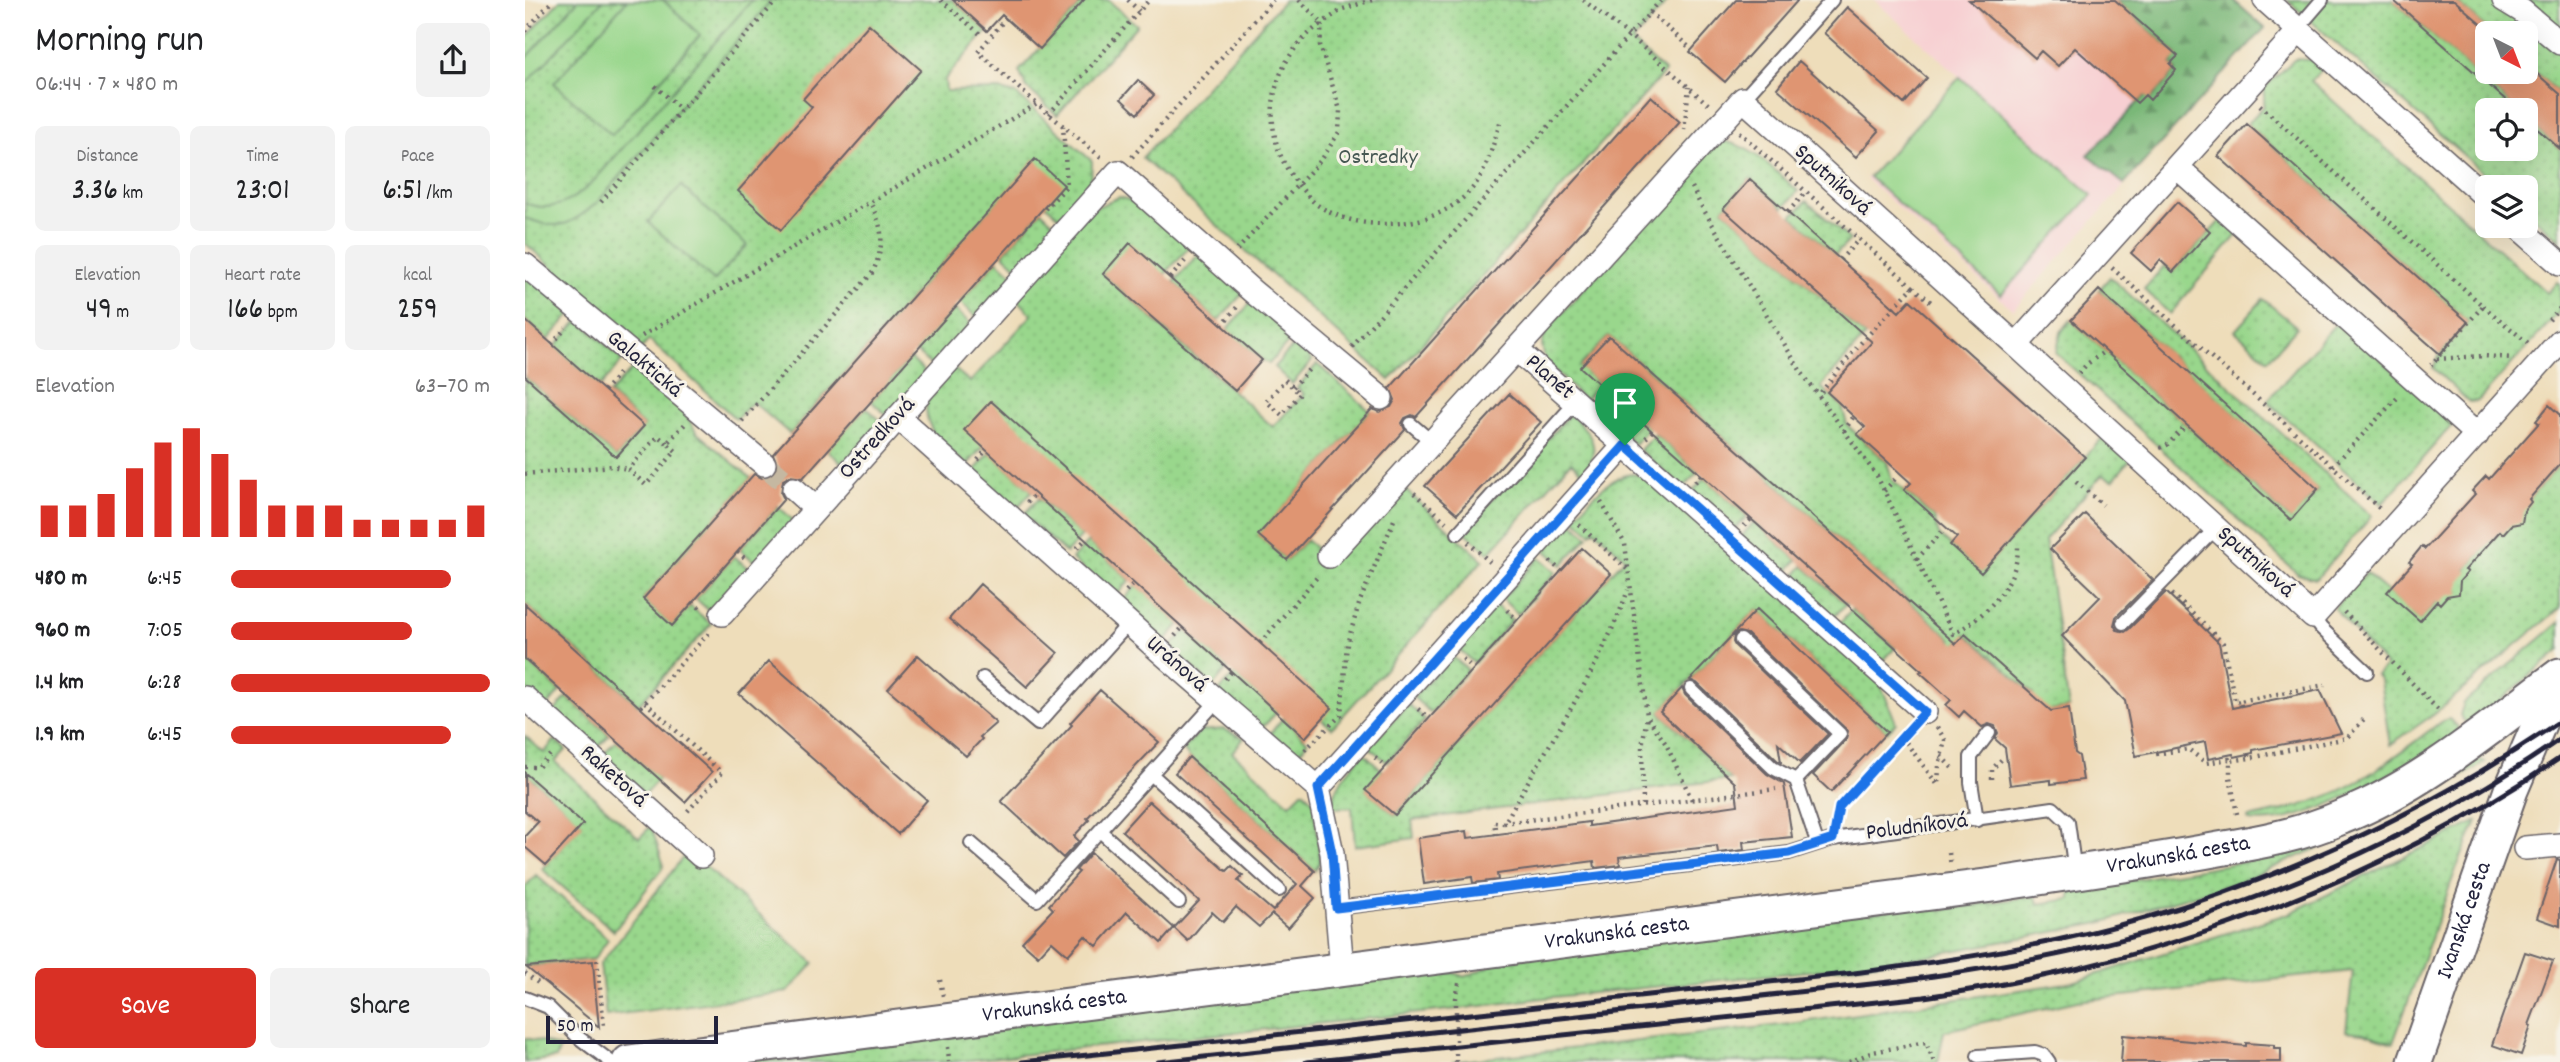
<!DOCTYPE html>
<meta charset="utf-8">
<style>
:root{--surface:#fff;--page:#f2f2f2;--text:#202124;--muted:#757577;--accent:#d93025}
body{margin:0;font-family:Dekko,sans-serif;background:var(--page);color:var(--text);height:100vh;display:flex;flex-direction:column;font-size:26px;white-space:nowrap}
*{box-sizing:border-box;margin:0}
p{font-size:23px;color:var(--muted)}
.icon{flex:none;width:38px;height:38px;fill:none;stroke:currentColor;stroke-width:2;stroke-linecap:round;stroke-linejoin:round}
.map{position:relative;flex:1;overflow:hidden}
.side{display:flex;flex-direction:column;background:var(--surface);width:525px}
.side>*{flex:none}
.needle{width:46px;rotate:138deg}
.fabs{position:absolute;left:1950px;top:21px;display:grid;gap:14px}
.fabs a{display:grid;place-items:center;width:63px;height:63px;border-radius:10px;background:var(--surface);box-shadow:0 7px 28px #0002;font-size:35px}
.scale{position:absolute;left:21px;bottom:18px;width:172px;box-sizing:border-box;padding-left:7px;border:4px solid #22223b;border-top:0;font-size:19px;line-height:24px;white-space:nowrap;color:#22223b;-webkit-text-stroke:5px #f7f3e8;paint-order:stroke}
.pin{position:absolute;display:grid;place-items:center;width:60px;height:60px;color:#fff;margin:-72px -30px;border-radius:50% 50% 50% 0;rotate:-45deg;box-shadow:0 0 7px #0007}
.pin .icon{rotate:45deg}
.round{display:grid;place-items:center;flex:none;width:74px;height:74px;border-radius:10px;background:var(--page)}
.summary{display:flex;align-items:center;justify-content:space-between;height:119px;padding:0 35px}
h1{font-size:38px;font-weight:600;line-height:52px}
.metrics{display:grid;grid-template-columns:repeat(3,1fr);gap:10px;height:119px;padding:7px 35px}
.metrics div{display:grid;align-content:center;border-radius:10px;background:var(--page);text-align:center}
.metrics b{font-size:30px;font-weight:600}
.metrics small{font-size:19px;font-weight:400}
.metrics p{font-size:19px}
.chart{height:196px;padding:14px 35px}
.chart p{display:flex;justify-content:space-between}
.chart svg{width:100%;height:126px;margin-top:7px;stroke:var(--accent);stroke-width:6}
.cta{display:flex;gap:14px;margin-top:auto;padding:14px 35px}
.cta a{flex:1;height:80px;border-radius:10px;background:var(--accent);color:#fff;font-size:28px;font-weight:600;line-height:80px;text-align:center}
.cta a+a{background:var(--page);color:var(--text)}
ul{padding:0 35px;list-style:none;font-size:23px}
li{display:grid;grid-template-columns:112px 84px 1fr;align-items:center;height:52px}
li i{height:18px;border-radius:9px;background:var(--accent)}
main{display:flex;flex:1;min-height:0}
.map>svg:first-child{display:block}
.built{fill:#f7cfd2}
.grass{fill:url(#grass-dots);stroke:#5e7c64;stroke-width:2}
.forest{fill:url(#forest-firs);stroke:#4e6d5a;stroke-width:2}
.garden{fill:#99d78c;stroke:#5e7c64;stroke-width:2}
.building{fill:#df9572}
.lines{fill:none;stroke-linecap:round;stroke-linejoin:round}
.street-tunnel{stroke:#c5b8a1;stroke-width:23;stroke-dasharray:23 11;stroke-linecap:butt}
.lane-casing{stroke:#696367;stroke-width:16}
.street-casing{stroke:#696367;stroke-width:26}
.secondary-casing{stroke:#696367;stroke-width:37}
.path{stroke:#696367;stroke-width:4.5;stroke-dasharray:2 5;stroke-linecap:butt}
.lane{stroke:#fff;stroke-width:12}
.street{stroke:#fff;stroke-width:23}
.secondary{stroke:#fff;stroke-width:33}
.rail{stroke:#22223b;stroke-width:5}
.route-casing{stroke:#fff;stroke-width:14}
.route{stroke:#1a73e8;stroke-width:9}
.labels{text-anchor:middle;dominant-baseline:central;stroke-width:6;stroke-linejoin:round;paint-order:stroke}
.park-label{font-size:23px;fill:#465853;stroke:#f7f3e8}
.street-label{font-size:23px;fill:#22223b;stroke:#f7f3e8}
</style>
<main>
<section class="side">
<div class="summary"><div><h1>Morning run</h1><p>06:44 · 7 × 480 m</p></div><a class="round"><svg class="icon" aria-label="share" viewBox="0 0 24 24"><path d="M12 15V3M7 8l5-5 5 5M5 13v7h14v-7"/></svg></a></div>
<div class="metrics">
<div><p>Distance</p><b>3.36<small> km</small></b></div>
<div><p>Time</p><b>23:01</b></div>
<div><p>Pace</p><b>6:51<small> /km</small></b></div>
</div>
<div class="metrics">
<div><p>Elevation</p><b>49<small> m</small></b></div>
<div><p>Heart rate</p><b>166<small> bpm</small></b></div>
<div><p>kcal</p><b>259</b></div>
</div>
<div class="chart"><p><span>Elevation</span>63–70 m</p>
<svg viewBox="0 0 160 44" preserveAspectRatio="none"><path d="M5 44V33M15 44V33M25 44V29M35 44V20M45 44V11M55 44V6M65 44V15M75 44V24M85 44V33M95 44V33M105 44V33M115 44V38M125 44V38M135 44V38M145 44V38M155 44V33"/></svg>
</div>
<ul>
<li><b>480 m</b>6:45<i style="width:85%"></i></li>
<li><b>960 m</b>7:05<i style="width:70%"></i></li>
<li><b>1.4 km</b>6:28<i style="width:100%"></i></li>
<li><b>1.9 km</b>6:45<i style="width:85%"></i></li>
</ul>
<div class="cta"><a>Save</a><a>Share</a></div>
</section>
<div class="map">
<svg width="2035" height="1062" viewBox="0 0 2035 1062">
<defs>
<pattern id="grass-dots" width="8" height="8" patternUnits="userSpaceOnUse" patternTransform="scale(1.75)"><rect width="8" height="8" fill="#99d78c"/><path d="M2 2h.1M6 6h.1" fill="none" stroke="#84b87a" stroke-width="1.8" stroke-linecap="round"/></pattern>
<pattern id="forest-firs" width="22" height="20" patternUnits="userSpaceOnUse" patternTransform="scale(1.75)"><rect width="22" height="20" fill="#7ab878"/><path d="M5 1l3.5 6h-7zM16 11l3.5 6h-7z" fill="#649564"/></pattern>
</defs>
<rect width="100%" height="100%" fill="#f7f3e8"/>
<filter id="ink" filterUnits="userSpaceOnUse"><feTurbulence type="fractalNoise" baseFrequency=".0143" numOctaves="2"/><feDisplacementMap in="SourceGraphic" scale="14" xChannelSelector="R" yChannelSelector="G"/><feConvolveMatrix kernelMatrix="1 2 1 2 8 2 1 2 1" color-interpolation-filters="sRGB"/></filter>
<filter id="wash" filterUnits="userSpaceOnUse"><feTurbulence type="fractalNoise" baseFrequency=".00686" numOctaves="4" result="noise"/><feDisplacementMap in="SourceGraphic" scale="28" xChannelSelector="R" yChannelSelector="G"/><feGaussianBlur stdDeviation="1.57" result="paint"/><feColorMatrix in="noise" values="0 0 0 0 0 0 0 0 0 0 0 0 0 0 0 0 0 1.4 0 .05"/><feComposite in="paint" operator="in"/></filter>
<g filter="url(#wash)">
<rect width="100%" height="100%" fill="#eeddba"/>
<!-- built -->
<path class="built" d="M1349,0H1708L1740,28L1488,310L1341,179L1434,76Z"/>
<!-- grass -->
<path class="grass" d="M35,0H428L462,31L420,79L421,91L474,90L491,94L567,161C568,186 554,203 539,221L521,205L510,160L265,434L228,402L211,419L124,340L116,349L107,339L0,243V39Z
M548,0H583L612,25L532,115L501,87L494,71L554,6Z
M759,0H1144L1107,42L1140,72L865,380L617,158Z
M1762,0H1868L1992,110H1962V149H2000V118L2035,149V240L2000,210V187H1975Z
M1929,0H2035V94L2000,63V33H1967Z
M1770,59L1787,60L1799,67L1786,81L2022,293L2032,282L2035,284V311L1953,401L1944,402L1908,368L1915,354L1943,322L1722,124L1739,106V88Z
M1192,140C1227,144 1248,169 1273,191L1258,208L1225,179L1198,209L1340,336L1296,387L1317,406L1322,425L1362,462L1367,480L1409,517L1414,535L1456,572L1580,435L1606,459L1588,480L1577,475L1520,540L1544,708L1505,714L1508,694L1441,634L1430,646L1426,639L1084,336L1055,366L1074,384L1059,400L1020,360L1017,345L1021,331Z
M594,197L619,205L665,246L640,274H578L748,427L779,394L772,388L792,364L845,411L734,535L762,560L781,540L800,556L877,487L958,560L807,728L458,447L442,465C423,449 397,431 402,403C403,391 419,376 426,366L445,382L507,315L488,294L563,211Z
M1282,201L1325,240L1310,255L1267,216Z
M516,211L533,227L496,270L478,254Z
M1696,220L1713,234L1645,314L1619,289L1640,265L1648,272Z
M674,254L718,293L693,321L649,282Z
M472,260L490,277L452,318L435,302Z
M0,272L46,314L23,340L0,320Z
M1585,277L1847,516L1791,579L1773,574L1531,353L1536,332L1546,320L1765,519L1793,490L1574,290Z
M1738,299L1772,327L1743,360L1710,331Z
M727,301L767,338L744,364L737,360L702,330Z
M429,309L446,324L408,367L390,351Z
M54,320L98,360L75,387L30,347Z
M1813,321L1928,424L1857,504L1742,401Z
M772,342L787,361L767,384L749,367Z
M385,358L402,374L364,417L346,401Z
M108,368L159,411L171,432L226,478L118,599L147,625L165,606L186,624L113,705L0,604V376L91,457L119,426L84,394Z
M1080,389L1124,428L1109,444L1065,405Z
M341,407L358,423L320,466L302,450Z
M1045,414C1065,431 1079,449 1058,473L1046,462L964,553L939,531Z
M1130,434L1173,472L1158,488L1115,450Z
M465,453L507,491L491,509L449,471Z
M2035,464V608L1909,714L1865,745L1855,680L1851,675L1861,666L1809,608L1841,573L1895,620Z
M1107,474L1123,477L1354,680L1371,723L1362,732L1232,609L1135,712L1206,779L887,820L889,838L830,846L827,807L809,808C806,787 826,767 839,753L858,771L841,790L870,815L1100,558L1069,529L1066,533L1049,518C1065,500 1081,478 1107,474Z
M1180,478L1222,516L1207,532L1165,494Z
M514,498L557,536L541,553L498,515Z
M253,506L270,522L232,564L215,549Z
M1046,521L1063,536L1037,565L1020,550Z
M1229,522L1272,560L1257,577L1215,538Z
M563,542L605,580L590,598L547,559Z
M209,556L226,571L187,613L171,599Z
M1014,557L1031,572L993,614L977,599Z
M1278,566L1321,604L1306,620L1264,583Z
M612,585L655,624L639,642L596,603Z
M971,606L987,620L949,663L933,649Z
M1327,609L1370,648L1355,664L1313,626Z
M2035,622V650L1964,710L1942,725L1935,715L1939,703Z
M661,630L703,668L688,686L645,648Z
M927,656L943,670L906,713L888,697Z
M0,659L35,691L21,708L0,689Z
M710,674L752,712L736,729L694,691Z
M42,697L84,735L70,751L27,714Z
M883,704L900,720L862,762L844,747Z
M758,718L783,742L769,758L744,735Z
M1924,719L1933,727L1932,734C1883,763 1782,830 1724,821L1723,818C1761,811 1798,801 1832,782C1861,765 1889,742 1917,721Z
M699,729L719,738L707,752L765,804L778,791L789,801L795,862L790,871L664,757L658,749L675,731Z
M0,736L19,753L30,740L41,750L30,762L114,838L126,826L139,866L89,931L17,869L57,824L0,773Z
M91,740L134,778L119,795L76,757Z
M1947,759H1954L1960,762L1933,779L1836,830L1716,881L1575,923L1401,956L1294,970L1018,998L933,1009L426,1062H186L897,971L929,973L940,977L976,961L1414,903L1415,910L1511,896L1513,904L1546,899L1545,890L1761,855L1834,826Z
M1952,821L1931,869L1868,1043L1838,1033L1821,1031L1828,971L1552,1001L1419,1031L1413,1062H927L1265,1024L1548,982L1765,913Z
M163,851L289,963L263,992L81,1016L75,964Z
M11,875L83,939L69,959L0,966V887Z
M0,1038L19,1042L35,1048L31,1058L0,1062Z"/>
<!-- forest -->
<path class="forest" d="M1590,0H1708L1740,28L1599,184L1563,155L1620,95L1626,99L1651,70L1645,64L1652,55Z"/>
<!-- garden -->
<path class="garden" d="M53,0H78L0,85V60Z
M102,0H138L175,35L87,135L29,83Z
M227,0H247L72,203C43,226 36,231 0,218V203C28,214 47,201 67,183Z
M1435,77L1567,195L1476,295L1344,177Z
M156,186L222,245L189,281L123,222Z"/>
<g id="blocks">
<!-- building -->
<path class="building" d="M428,0H559L515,49L477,15L462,31Z
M1211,0H1273L1200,82L1165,52Z
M1444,0H1590L1653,56L1645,64L1651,70L1625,100L1620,95L1612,103L1550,48L1533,66L1516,51L1510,58Z
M1868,0H1929L1962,29V72H2010L2035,94V149L2000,118V110H1992Z
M1322,7L1402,78L1379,104L1299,33Z
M344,24L396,70L256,230L213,191L287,107L278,99Z
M1274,61L1354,131L1331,157L1252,88Z
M613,80L629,95L612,114L596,99Z
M1126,96L1155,122L891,417L887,415L880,418L877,423L880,430L762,560L733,535L847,409L854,412L866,407L870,400L865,388Z
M1722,124L1943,322L1915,354L1693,156Z
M510,159L539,185L278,478L265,476L258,480L256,493L259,499L147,626L118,599L229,474L237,478L249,473L253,466L248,454Z
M1225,179L1374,312L1385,300L1560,457L1456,573L1425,545L1432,537L1379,490L1386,483L1332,434L1340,427L1302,392L1347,342L1198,209Z
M1652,202L1685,231L1648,272L1635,260L1626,271L1606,253Z
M605,243L737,360L710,391L578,274Z
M1574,290L1793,489L1766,520L1546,320Z
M0,320L119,426L91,457L0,376Z
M1084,336L1431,644L1440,634L1526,711L1544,708L1550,753L1554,756L1558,780L1526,784V780L1485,785L1480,748L1470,739L1473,733L1470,726L1464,724L1457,727L1439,711L1434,717L1421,705L1426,700L1395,672L1397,671L1055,367Z
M984,394L1016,422L932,514L900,486Z
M466,401L807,708L780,738L439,430Z
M2024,405L2035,415V464L2004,499L2006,502L1999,511L1997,523L1986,525L1978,534L1975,531L1940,570L1943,572L1935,581L1934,594L1922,596L1915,604L1912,601L1895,621L1862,592L1887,564L1884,562L1897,546L1900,549L1950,494L1947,491L1961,476L1964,479L2014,423L2011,421Z
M1560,514L1628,580L1591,617L1589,625L1592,630L1600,632L1604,629L1641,592L1694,643L1707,708L1795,690L1816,733L1728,750V753L1709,757L1708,754L1683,759L1680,742L1611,756L1600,701L1537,636L1575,597L1525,549Z
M1057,548L1086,574L870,815L840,790Z
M455,584L533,653L502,687L424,619Z
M0,604L187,772L160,802L0,659Z
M1232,609L1362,732L1306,792L1288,775L1321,740L1323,731L1222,634L1214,632L1209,635L1208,642L1210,646L1303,734L1275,763L1253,743L1256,762L1253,761L1172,683L1165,680Z
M393,655L471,723L455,737L457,739L441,756L363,689Z
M244,661L402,800L373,834L214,694Z
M1157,688L1160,695L1242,774L1259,784L1267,837L1218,842L1219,850L1193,853L1192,846L1094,857L1095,865L1070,868L1069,861L972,874L973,880L948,883L947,877L899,884L893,838L942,831L943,838L1064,822V826L1213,805L1210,783L1135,712Z
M575,690L634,742L562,818L564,820L549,836L554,841L538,858L476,801L547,725L545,723Z
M664,757L790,871L777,886L790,898L763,928L747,914L734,927L711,907L698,922L687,912L663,941L649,928L674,901L597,831L624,801L700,870L702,871L707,866L718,876L713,881L748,911L772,884L650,773Z
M0,773L58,824L21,865L0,847V836L13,822L0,811Z
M566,853L649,928L636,943L602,912L572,946L560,936L543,955L527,941L513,956L497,942L528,909L524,905L554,872L551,870Z
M2032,859L2035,860V926L2012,918Z
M2000,952L2028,961L2004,1025L2006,1026L1996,1055L1967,1045Z
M68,961L70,988L74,1027L1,967Z
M1598,1035L1721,1046V1043L1749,1045V1048H1756V1062H1596Z"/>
</g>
</g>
<g filter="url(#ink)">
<use href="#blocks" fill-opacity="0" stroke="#696367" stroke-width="2"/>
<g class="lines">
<!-- street-tunnel -->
<path class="street-tunnel" d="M239,464L269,489"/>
<!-- lane casing -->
<g class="lane-casing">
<path id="lane" d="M1772,29L1797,0
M1218,99L1307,0
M886,424L907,442
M933,533L1051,402
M1788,617L1796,628L1842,672
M1598,623L1691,528
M1216,640L1315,734L1271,780L1292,842
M458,678L513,724L604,623
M1166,689L1248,768L1271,780
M626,774L754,890
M1452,820L1446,782V757L1464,733
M575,831L654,902
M446,843L512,900L692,701
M811,908L1264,853L1308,839L1528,808L1543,822L1550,872
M0,998L23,1007L53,1037L86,1062
M1453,1056L1510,1052L1519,1055L1524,1062"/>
</g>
<!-- street casing -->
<g class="street-casing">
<path id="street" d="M1740,0L1962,198
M1979,0L1997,11L2035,43
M1774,31L1491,345L1788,617L2035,341
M1652,167L1952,435
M1992,226L2035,264
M0,265L239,464
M993,351L1400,712
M373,417L636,652L793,788L807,853L817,969
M269,489L290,508
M804,556L1218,99L1491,345
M197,614L593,172L727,291L856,398
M0,698L176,856
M793,788L1100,445
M2000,848L2035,845"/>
</g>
<!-- secondary casing -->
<g class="secondary-casing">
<g id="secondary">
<path id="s1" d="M104,1062L1468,885C1543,873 1619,863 1694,849C1736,842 1778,834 1817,817C1898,785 1966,726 2035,675"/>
<path id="s2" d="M1890,1062L1986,790L2017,717L2035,688"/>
</g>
</g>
<!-- path -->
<path class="path" d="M416,0L455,34
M603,0L614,11
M774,0L797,23C741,62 731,135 775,187C781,193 787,202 794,206C819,222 847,226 876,223C905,220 931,209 950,185C963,168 969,140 976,120
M1058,0L1104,35L1184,105
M1125,12L1165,48
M481,18L453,52L512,104
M0,31L28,0
M130,86L155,108
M1735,105L1958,306L1906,365
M524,114L624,0
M1159,130L1164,87
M1214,132L1388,287L1333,346L1293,396
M607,157L748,0
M1167,187L1174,202L1275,370L1352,476L1428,634C1460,617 1494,583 1493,545
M76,202L252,0
M520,209L542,186L538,126
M1263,212L1281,192
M712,250L797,159L814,132L815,110L795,45L797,23L818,9L847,0
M1315,260L1334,239
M1587,268L1854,508L1856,506
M645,278L660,261
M1388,287L1406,302
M1958,306L2003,343
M2024,320L2035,308
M697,325L712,307
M117,336L512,104L578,159
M27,344L41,328
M827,347L1136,0
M1912,359L1958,356L1989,358
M1554,373L1562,364L1580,351
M760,380L775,394L757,415L741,401Z
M768,387L786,367
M79,391L97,370
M217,421L348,272C360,242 359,230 345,202
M1319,431L1329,416
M1121,438L1127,431
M142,443L133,436L103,469L121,485L151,451L142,443L160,424
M1635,448L1642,445L1662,425
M453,460L461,450
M1808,466L1875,395
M0,474L87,466L103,469
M1170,482L1176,475
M1551,482L1578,505
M1359,491L1371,478
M889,493L921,522
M1076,502L1100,544L1122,716L1141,744L1167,800
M502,503L510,494
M1054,525L1102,569
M1219,526L1226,519
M943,542L965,562
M552,548L561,539
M212,552L221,559
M1392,559L1417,532
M1025,561L1036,571
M601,591L609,583
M1647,594L1698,643L1710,702L1715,701
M168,602L176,609
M982,610L992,620
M1819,612L1915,712
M650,636L658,627
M735,643L794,575
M938,659L949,669
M700,679L707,671
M120,702L197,773L161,813
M1716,706L1715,701L1800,685
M116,707L186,631
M893,709L904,718
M1412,727L1420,740L1414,766L1413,786
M1377,737L1412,784
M780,750L816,715L822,644L835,601L869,520
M1631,754L1663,749L1681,763L1704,759L1705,761
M1724,754L1725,758L1822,738L1839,719
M1416,756L1428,769
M850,758L861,767
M0,767H13L28,752
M1467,779V769L1478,758
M1118,805L1117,747L1122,716
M1712,814L1705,777V761L1725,758
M979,823L1251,789
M1311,824L1314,807L1386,727
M971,835L969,822L979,823L983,817C1024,742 1074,671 1103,590
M1424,853L1426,866
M72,960L79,1026
M0,973L13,983
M415,980L418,996
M423,1047L424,1062
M931,1062V998L935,979
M1324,1062L1348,1052L1401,1042L1409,1062"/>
<!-- lane -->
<use href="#lane" class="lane"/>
<!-- street -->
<use href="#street" class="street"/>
<!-- secondary -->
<use href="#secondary" class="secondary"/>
<!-- rail -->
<path class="rail" d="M497,1062L1329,973C1427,960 1525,946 1620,918C1768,875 1907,808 2035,721
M633,1062L1374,981C1439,972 1503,962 1567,947C1732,908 1896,836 2035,739
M781,1062L1399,997C1626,966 1845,887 2035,758"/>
</g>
</g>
<g class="lines" filter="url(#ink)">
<!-- route casing -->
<g class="route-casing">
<path id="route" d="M1100,445L1400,712L1314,807L1308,839L1264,853L811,908L807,853L793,788Z"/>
</g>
<!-- route -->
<use href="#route" class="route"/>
</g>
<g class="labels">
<!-- park labels -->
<g class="park-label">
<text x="853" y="158">Ostredky</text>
</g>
<!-- street labels -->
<g class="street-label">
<text transform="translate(1307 181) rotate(42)">Sputniková</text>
<text transform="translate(119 365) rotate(40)">Galaktická</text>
<text transform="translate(1024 378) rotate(41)">Planét</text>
<text transform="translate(353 439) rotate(-48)">Ostredková</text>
<text transform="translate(1730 563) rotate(42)">Sputniková</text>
<text transform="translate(651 665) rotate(41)">Uránová</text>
<text transform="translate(88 777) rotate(42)">Raketová</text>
<text transform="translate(1392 828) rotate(-7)">Poludníková</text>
<text stroke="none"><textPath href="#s1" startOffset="1563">Vrakunská cesta</textPath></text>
<text stroke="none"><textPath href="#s2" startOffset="150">Ivanská cesta</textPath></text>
<text stroke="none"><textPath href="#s1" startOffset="996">Vrakunská cesta</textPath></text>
<text stroke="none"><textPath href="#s1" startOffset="429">Vrakunská cesta</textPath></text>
</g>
</g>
</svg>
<div class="fabs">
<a><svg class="needle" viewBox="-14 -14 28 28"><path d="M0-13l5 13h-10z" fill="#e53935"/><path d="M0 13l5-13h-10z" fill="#757577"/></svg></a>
<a><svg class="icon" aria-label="locate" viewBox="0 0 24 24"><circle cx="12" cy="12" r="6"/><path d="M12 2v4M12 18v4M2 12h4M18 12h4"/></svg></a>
<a><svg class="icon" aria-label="layers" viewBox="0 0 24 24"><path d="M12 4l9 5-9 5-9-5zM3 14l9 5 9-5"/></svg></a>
</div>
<div class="scale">50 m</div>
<div class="pin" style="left:1100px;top:445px;background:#1e9e55"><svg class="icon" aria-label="arrive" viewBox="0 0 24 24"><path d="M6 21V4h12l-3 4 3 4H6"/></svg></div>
</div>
</main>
